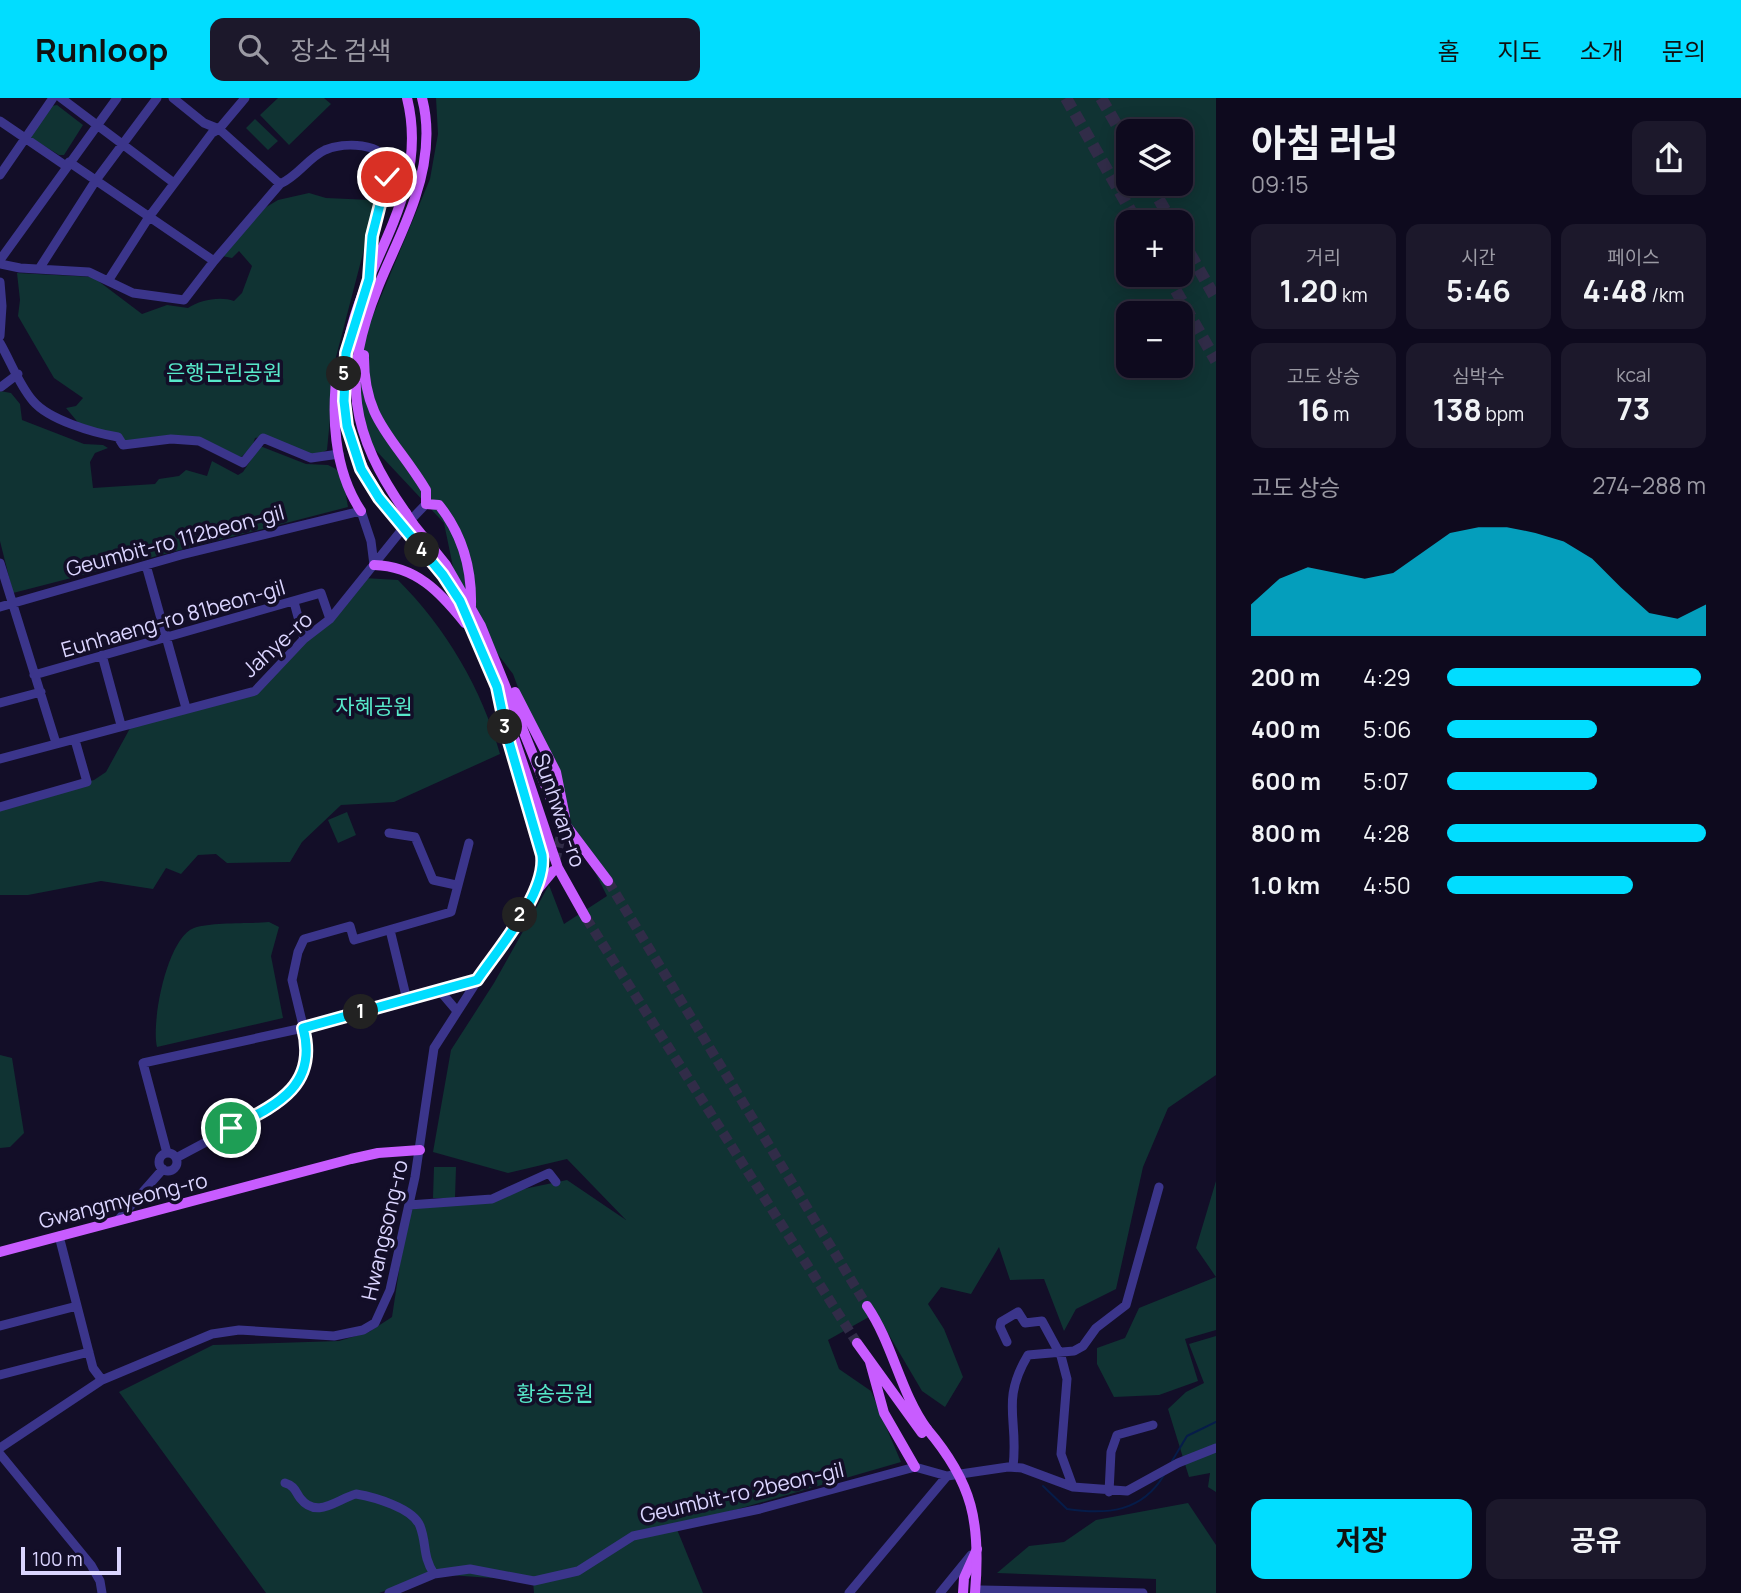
<!DOCTYPE html>
<html lang="ko">
<meta charset="utf-8">
<style>
:root{--surface:#0e0a1e;--page:#1c182b;--text:#f1f3f6;--muted:#9b9aa4;--line:#2e2b3c;--accent:#01ddff}
body{margin:0;font-family:Manrope,"Noto Sans KR",sans-serif;background:var(--page);color:var(--text);height:100vh;display:flex;flex-direction:column;font-size:26px;white-space:nowrap}
*{box-sizing:border-box;margin:0}
p{font-size:23px;color:var(--muted)}
.icon{flex:none;width:38px;height:38px;fill:none;stroke:currentColor;stroke-width:2;stroke-linecap:round;stroke-linejoin:round}
.map{position:relative;flex:1;overflow:hidden}
.details{display:flex;flex-direction:column;background:var(--surface);width:525px}
.details>*{flex:none}
.controls{position:absolute;left:1116px;top:21px;display:grid;gap:14px}
.controls a{display:grid;place-items:center;width:77px;height:77px;border-radius:14px;background:var(--surface);box-shadow:0 4px 18px #0003,0 0 0 2px var(--line);font-size:35px}
.scale{position:absolute;left:21px;bottom:18px;width:100px;box-sizing:border-box;padding-left:7px;border:4px solid #dbd5ff;border-top:0;font-size:19px;line-height:24px;white-space:nowrap;color:#dbd5ff;-webkit-text-stroke:5px #130e28;paint-order:stroke}
.pin{position:absolute;display:grid;place-items:center;width:60px;height:60px;color:#fff;margin:-30px;border:4px solid #fff;border-radius:50%;box-shadow:0 2px 7px #0007}
.km{position:absolute;width:35px;height:35px;margin:-18px;border-radius:50%;background:#222;color:#fff;font-size:19px;line-height:35px;text-align:center}
.round{display:grid;place-items:center;flex:none;width:74px;height:74px;border-radius:14px;background:var(--page)}
.overview{display:flex;align-items:center;justify-content:space-between;height:119px;padding:0 35px}
h1{font-size:38px;font-weight:700;line-height:52px}
.metrics{display:grid;grid-template-columns:repeat(3,1fr);gap:10px;height:119px;padding:7px 35px}
.metrics div{display:grid;align-content:center;border-radius:14px;background:var(--page);text-align:center}
.metrics b{font-size:30px;font-weight:700}
.metrics small{font-size:19px;font-weight:400}
.metrics p{font-size:19px}
.chart{height:196px;padding:14px 35px}
.chart p{display:flex;justify-content:space-between}
.chart svg{width:100%;height:126px;margin-top:7px;fill:var(--accent);opacity:.7}
.button{display:flex;gap:14px;margin-top:auto;padding:14px 35px}
.button a{flex:1;height:80px;border-radius:14px;background:var(--accent);color:#111;font-size:28px;font-weight:700;line-height:80px;text-align:center}
.button a+a{background:var(--page);color:var(--text)}
ul{padding:0 35px;list-style:none;font-size:23px}
li{display:grid;grid-template-columns:112px 84px 1fr;align-items:center;height:52px}
li i{height:18px;border-radius:9px;background:var(--accent)}
header{display:flex;align-items:center;gap:42px;box-sizing:border-box;height:98px;padding:0 35px;background:var(--accent);color:#111}
header strong{font-size:33px}
nav{display:flex;gap:38px;margin-inline-start:auto;font-size:24px}
.search{width:490px;height:63px;background:var(--page);display:flex;align-items:center;gap:18px;box-sizing:border-box;padding:0 24px;border-radius:14px;color:var(--muted);font-size:26px}
main{display:flex;flex:1;min-height:0}
.map>svg:first-child{display:block}
.green{fill:#103333;fill-rule:evenodd}
.lines{fill:none;stroke-linecap:round;stroke-linejoin:round}
.stream{stroke:#061c49;stroke-width:2}
.major-tunnel{stroke:#312c48;stroke-width:10;stroke-dasharray:10 5;stroke-linecap:butt}
.highway-tunnel{stroke:#312c48;stroke-width:12;stroke-dasharray:12 6;stroke-linecap:butt}
.minor{stroke:#3b358b;stroke-width:9}
.major{stroke:#c85cff;stroke-width:10}
.major-bridge{stroke:#c85cff;stroke-width:10}
.route-casing{stroke:#fff;stroke-width:14}
.route{stroke:#01ddff;stroke-width:9}
.labels{text-anchor:middle;dominant-baseline:central;stroke-width:7;stroke-linejoin:round;paint-order:stroke}
.park-label{font-size:21px;fill:#57e9c9;stroke:#130e28}
.street-label{font-size:21px;fill:#dbd5ff;stroke:#130e28}
</style>
<header>
<strong>Runloop</strong>
<div class="search"><svg class="icon" aria-label="search" viewBox="0 0 24 24"><circle cx="10" cy="10" r="6"/><path d="M15 15l6 6"/></svg>장소 검색</div>
<nav><a>홈</a><a>지도</a><a>소개</a><a>문의</a></nav>
</header>
<main>
<div class="map">
<svg width="1216" height="1495" viewBox="0 0 1216 1495">
<rect width="100%" height="100%" fill="#130e28"/>
<!-- green -->
<path class="green" d="M278,0H324L331,6L289,47L260,17Z
M436,0H1216V977L1168,1010L1143,1069L1116,1191L1076,1211L1064,1233L1044,1181L1010,1182L999,1149L971,1196L941,1189L928,1206L944,1231L963,1279L945,1309L922,1293L876,1215L828,1242L839,1271L871,1293L901,1364L676,1429L703,1495H534L533,1483L434,1476L379,1495H266L119,1294L213,1247L339,1243L369,1234L392,1219L409,1107L485,1099L567,1082L626,1122L567,1061L508,1075L433,1054L451,952L494,885L549,787L564,826L607,798L562,708L513,576L461,508L444,425L368,344L354,263L430,81L438,36ZM1129,33H1181V86H1129ZM1129,124H1181V177H1129ZM1129,215H1181V268H1129Z
M57,7L83,27L64,57H59L28,38L51,8Z
M255,21L278,43L268,52L246,30Z
M377,77L381,86L336,259L327,352L313,359L265,338L255,340L252,349L237,363L193,339L119,346L116,339L86,334L66,310L76,308L83,300L54,280L18,218L20,202L17,175L93,179L142,216L167,207L188,210C200,202 220,198 234,203L242,195L252,168L239,153L232,160L222,158L263,111L278,102L309,95L326,100L371,102Z
M0,293L11,295L20,306L22,322L84,346L103,347L108,350L95,355L90,364L93,390L155,386L159,381L179,378L186,372L207,378L212,363L238,377L243,374L260,348L306,366L328,367L336,371L343,379L348,409L13,495L0,443Z
M364,480L398,482C446,530 482,591 500,656L394,704L341,707L302,744L290,764L227,765L216,756L198,757L181,776L166,770L153,791L101,783L28,797H0V709L94,682L106,674L134,623L255,592Z
M347,714L356,737L338,745L328,722Z
M269,824L279,829L271,858L283,920L157,949C151,924 167,840 194,830C212,824 249,826 269,824Z
M0,957L12,960L24,1035L10,1049L0,1050Z
M434,1069H456L455,1100H433Z
M1216,1083V1179L1196,1150Z
M1216,1179V1232L1185,1241L1198,1283L1159,1297L1114,1299L1097,1266V1250L1125,1240L1139,1210Z
M1216,1238V1394L1208,1389L1210,1375L1189,1379L1168,1311L1186,1294L1204,1285L1189,1246Z
M1188,1405L1216,1447V1495H1156V1481L997,1475L1029,1448L1064,1444L1096,1422Z"/>
<g class="lines">
<!-- stream -->
<path class="stream" d="M1172,1363L1187,1338L1216,1324
M1043,1388L1067,1411C1107,1417 1142,1414 1164,1377"/>
<!-- major-tunnel -->
<path class="major-tunnel" d="M555,764L565,719
M608,783L867,1208
M586,820L857,1245"/>
<!-- highway-tunnel -->
<path class="highway-tunnel" d="M1066,0L1137,124
M1101,0L1129,48
M1150,86L1172,124
M1181,140L1216,201
M1167,177L1216,263"/>
<!-- minor -->
<path class="minor" d="M61,0L174,85
M173,0L204,25L219,31L280,86C298,78 308,60 325,52C344,44 383,44 389,67L372,138L370,173
M0,23L66,68
M69,64L214,163L280,86
M0,77L53,0
M0,162L117,0
M0,166L20,170L89,174L133,195L184,202L214,163
M39,171L96,82L157,0
M108,183L149,119L212,35L219,31L245,0
M0,184L2,208L0,238
M0,245C11,264 19,287 33,303C49,322 94,335 118,339L123,347L171,341L199,343L243,365L263,340L311,360L339,356
M1,289L18,276
M0,465L56,645
M146,467L186,610
M294,504L304,541
M0,509L181,457L361,413L371,443L374,467
M102,557L121,627
M34,577L321,495L330,521
M0,605L41,594
M0,661L255,593L304,541L330,521L404,429L426,406
M0,709L87,684L75,642
M389,735L415,739L433,782L456,787
M390,832L407,902
M440,893L477,882
M167,1055L143,965L303,930L440,893L457,913
M159 1064a9 9 0 1 1 18 0a9 9 0 1 1-18 0Z
M176,1060L281,1004L299,983L306,964L307,944L292,882L298,854L304,841L350,828L354,842L451,814L469,745
M409,1107L492,1101L549,1075L556,1084
M119,1121L163,1071
M59,1138L93,1270L102,1282
M0,1228L77,1208
M1007,1244L1000,1229L1001,1224L1018,1214L1025,1225L1042,1223L1061,1258L1067,1281L1061,1356L1073,1389
M0,1277L89,1254
M0,1350L102,1282L212,1236L239,1232L334,1238L363,1232L375,1225L390,1192L415,1079L434,950L535,793
M0,1356L91,1467L100,1483L102,1495
M1013,1369C1019,1321 1000,1304 1028,1257L1074,1253L1083,1248L1096,1230L1126,1207L1159,1089
M285,1385C295,1388 295,1393 300,1400C317,1422 337,1401 356,1396C374,1399 413,1410 420,1428C427,1446 422,1457 434,1476
M1109,1394L1111,1354L1117,1337L1153,1327
M981,1492L1143,1495
M389,1495L434,1476L470,1471L534,1483L578,1473L633,1438L760,1411L915,1369L947,1378L1008,1369L1022,1370L1073,1389L1127,1393L1178,1365L1216,1350
M849,1495L947,1378
M940,1495L971,1457"/>
<!-- major -->
<path class="major" d="M364,257C363,323 395,340 426,392V406L439,407C462,436 472,471 471,508
M338,267C331,315 333,371 361,413
M406,415C350,335 341,280 378,189C390,159 405,131 415,100C426,67 431,34 422,0
M399,424C338,350 328,282 364,192C391,128 425,72 407,0
M413,426L446,467L481,528L556,714L608,783
M410,438L443,477L460,503L497,589L558,770L586,820
M374,467C416,468 440,494 465,525
M515,594L556,674L565,719
M508,641L542,757L543,774L535,793
M538,791L553,773
M0,1154L351,1061L378,1055L420,1052
M867,1208C893,1246 900,1294 927,1331
M857,1245L922,1335
M870,1264L884,1315L915,1369
M963,1495L964,1480L977,1451"/>
<!-- major-bridge -->
<path class="major-bridge" d="M406,415L413,426
M399,424L410,438
M927,1331C973,1385 981,1425 975,1495"/>
</g>
<g class="lines">
<!-- route casing -->
<g class="route-casing">
<path id="route" d="M231,1030C274,1008 319,989 303,930L477,882C498,851 547,795 542,757L507,637L497,589L460,503L443,477L379,400L361,371L347,328L344,303L346,255L369,181L372,138L387,79"/>
</g>
<!-- route -->
<use href="#route" class="route"/>
</g>
<g class="labels">
<!-- park labels -->
<g class="park-label">
<text x="224" y="274">은행근린공원</text>
<text x="374" y="608">자혜공원</text>
<text x="555" y="1295">황송공원</text>
</g>
<!-- street labels -->
<g class="street-label">
<text transform="translate(175 442) rotate(-15)">Geumbit-ro 112beon-gil</text>
<text transform="translate(173 520) rotate(-16)">Eunhaeng-ro 81beon-gil</text>
<text transform="translate(277 546) rotate(-42)">Jahye-ro</text>
<text transform="translate(560 712) rotate(71)">Sunhwan-ro</text>
<text transform="translate(123 1102) rotate(-14)">Gwangmyeong-ro</text>
<text transform="translate(384 1132) rotate(-77)">Hwangsong-ro</text>
<text transform="translate(742 1394) rotate(-13)">Geumbit-ro 2beon-gil</text>
</g>
</g>
</svg>
<div class="controls">
<a><svg class="icon" aria-label="layers" viewBox="0 0 24 24"><path d="M12 4l9 5-9 5-9-5zM3 14l9 5 9-5"/></svg></a>
<a>+</a>
<a>−</a>
</div>
<div class="scale">100 m</div>
<div class="pin" style="left:231px;top:1030px;background:#1e9e55"><svg class="icon" aria-label="arrive" viewBox="0 0 24 24"><path d="M6 21V4h12l-3 4 3 4H6"/></svg></div>
<div class="pin" style="left:387px;top:79px;background:#d93025"><svg class="icon" aria-label="check" viewBox="0 0 24 24"><path d="M5 12l5 5 9-10"/></svg></div>
<b class="km" style="left:361px;top:914px">1</b>
<b class="km" style="left:520px;top:817px">2</b>
<b class="km" style="left:505px;top:629px">3</b>
<b class="km" style="left:422px;top:452px">4</b>
<b class="km" style="left:344px;top:276px">5</b>
</div>
<section class="details">
<div class="overview"><div><h1>아침 러닝</h1><p>09:15</p></div><a class="round"><svg class="icon" aria-label="share" viewBox="0 0 24 24"><path d="M12 15V3M7 8l5-5 5 5M5 13v7h14v-7"/></svg></a></div>
<div class="metrics">
<div><p>거리</p><b>1.20<small> km</small></b></div>
<div><p>시간</p><b>5:46</b></div>
<div><p>페이스</p><b>4:48<small> /km</small></b></div>
</div>
<div class="metrics">
<div><p>고도 상승</p><b>16<small> m</small></b></div>
<div><p>심박수</p><b>138<small> bpm</small></b></div>
<div><p>kcal</p><b>73</b></div>
</div>
<div class="chart"><p><span>고도 상승</span>274–288 m</p>
<svg viewBox="0 0 160 44" preserveAspectRatio="none"><path d="M0 44V33L10 24L20 20L30 22L40 24L50 22L60 15L70 8L80 6L90 6L100 8L110 11L120 17L130 27L140 36L150 38L160 33V44z"/></svg>
</div>
<ul>
<li><b>200 m</b>4:29<i style="width:98%"></i></li>
<li><b>400 m</b>5:06<i style="width:58%"></i></li>
<li><b>600 m</b>5:07<i style="width:58%"></i></li>
<li><b>800 m</b>4:28<i style="width:100%"></i></li>
<li><b>1.0 km</b>4:50<i style="width:72%"></i></li>
</ul>
<div class="button"><a>저장</a><a>공유</a></div>
</section>
</main>
